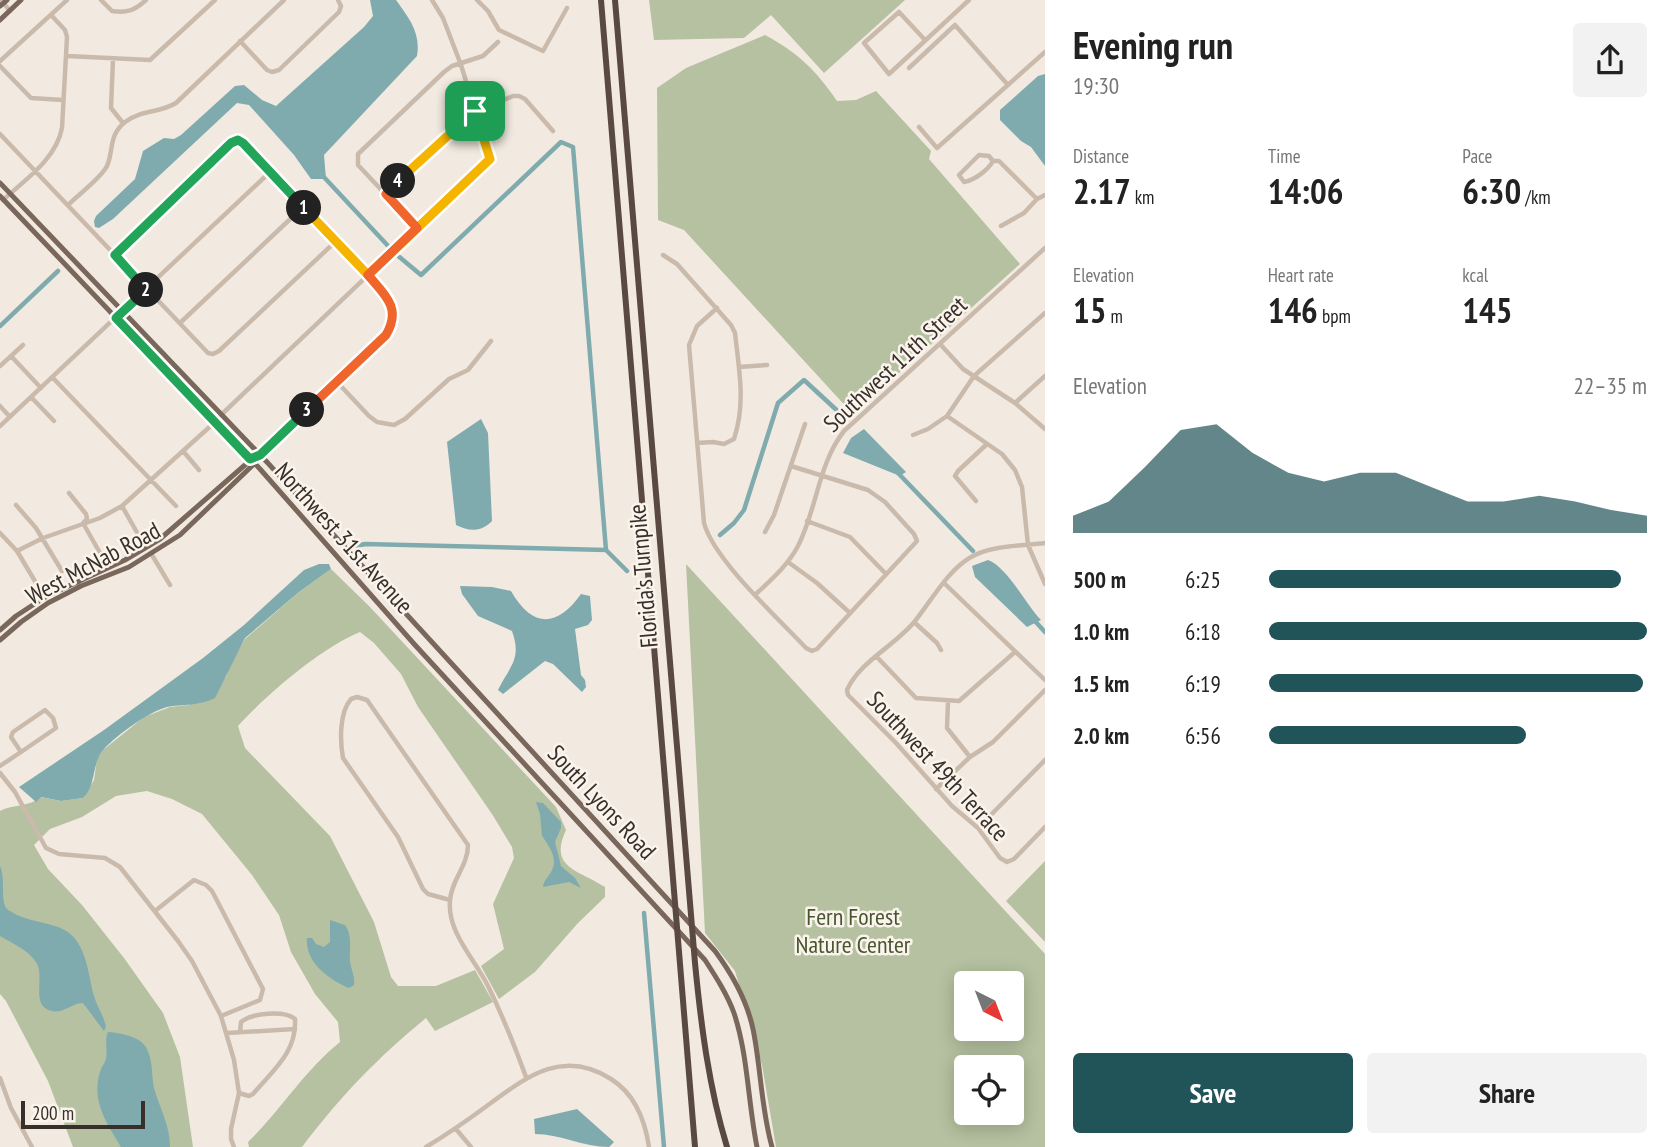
<!DOCTYPE html>
<meta charset="utf-8">
<style>
:root{--surface:#fff;--page:#f2f2f2;--text:#222;--muted:#767676;--accent:#215458}
body{margin:0;font-family:"PT Sans Narrow",sans-serif;background:var(--page);color:var(--text);height:100vh;display:flex;flex-direction:column;font-size:26px;white-space:nowrap}
*{box-sizing:border-box;margin:0}
p{font-size:23px;color:var(--muted)}
.icon{flex:none;width:38px;height:38px;fill:none;stroke:currentColor;stroke-width:2;stroke-linecap:round;stroke-linejoin:round}
.map{position:relative;flex:1;overflow:hidden}
.side{display:flex;flex-direction:column;background:var(--surface);width:630px}
.side>*{flex:none}
.needle{width:46px;rotate:138deg}
.controls{position:absolute;left:954px;top:971px;display:grid;gap:14px}
.controls a{display:grid;place-items:center;width:70px;height:70px;border-radius:7px;background:var(--surface);box-shadow:0 4px 18px #0003;font-size:35px}
.scale{position:absolute;left:21px;bottom:18px;width:124px;box-sizing:border-box;padding-left:7px;border:4px solid #382f2a;border-top:0;font-size:19px;line-height:24px;white-space:nowrap;color:#382f2a;-webkit-text-stroke:5px #faf4ec;paint-order:stroke}
.pin{position:absolute;display:grid;place-items:center;width:60px;height:60px;color:#fff;margin:-30px;border-radius:14px;box-shadow:0 4px 10px #0006}
.km{position:absolute;width:35px;height:35px;margin:-18px;border-radius:50%;background:#222;color:#fff;font-size:19px;line-height:35px;text-align:center}
.round{display:grid;place-items:center;flex:none;width:74px;height:74px;border-radius:7px;background:var(--page)}
.overview{display:flex;align-items:center;justify-content:space-between;height:119px;padding:0 28px}
h1{font-size:38px;font-weight:700;line-height:52px}
.figures{display:grid;grid-template-columns:repeat(3,1fr);gap:10px;height:119px;padding:7px 28px}
.figures div{display:grid;align-content:center}
.figures b{font-size:35px;font-weight:700}
.figures small{font-size:19px;font-weight:400}
.figures p{font-size:19px}
.chart{height:196px;padding:14px 28px}
.chart p{display:flex;justify-content:space-between}
.chart svg{width:100%;height:126px;margin-top:7px;fill:var(--accent);opacity:.7}
.cta{display:flex;gap:14px;margin-top:auto;padding:14px 28px}
.cta a{flex:1;height:80px;border-radius:7px;background:var(--accent);color:#fff;font-size:28px;font-weight:700;line-height:80px;text-align:center}
.cta a+a{background:var(--page);color:var(--text)}
ul{padding:0 28px;list-style:none;font-size:23px}
li{display:grid;grid-template-columns:112px 84px 1fr;align-items:center;height:52px}
li i{height:18px;border-radius:9px;background:var(--accent)}
main{display:flex;flex:1;min-height:0}
.map>svg:first-child{display:block}
.green{fill:#b5c1a0;fill-rule:evenodd}
.water{fill:#80abae}
.lines{fill:none;stroke-linecap:round;stroke-linejoin:round}
.canal{stroke:#80abae;stroke-width:4.5}
.minor{stroke:#cabaac;stroke-width:4.5}
.major{stroke:#79675c;stroke-width:5}
.highway{stroke:#594942;stroke-width:6}
.split-1-casing{stroke:#fff;stroke-width:14}
.split-2-casing{stroke:#fff;stroke-width:14}
.split-3-casing{stroke:#fff;stroke-width:14}
.split-4-casing{stroke:#fff;stroke-width:14}
.split-5-casing{stroke:#fff;stroke-width:14}
.split-1{stroke:#f5b400;stroke-width:9}
.split-2{stroke:#22a559;stroke-width:9}
.split-3{stroke:#22a559;stroke-width:9}
.split-4{stroke:#f0652b;stroke-width:9}
.split-5{stroke:#f5b400;stroke-width:9}
.labels{text-anchor:middle;dominant-baseline:central;stroke-width:5;stroke-linejoin:round;paint-order:stroke}
.street-label{font-size:24px;fill:#382f2a;stroke:#faf4ec}
.park-label{font-size:24px;fill:#47562f;stroke:#faf4ec}
</style>
<main>
<div class="map">
<svg width="1045" height="1147" viewBox="0 0 1045 1147">
<rect width="100%" height="100%" fill="#f2eae0"/>
<!-- green -->
<path class="green" d="M649,0H905L824,73L771,15L744,38L654,40Z
M765,35C798,53 816,70 837,101L856,100L876,91L931,151L929,159L1020,264L857,411L851,412L684,230L658,220L657,88L686,68Z
M686,564L1045,954V1147H776L762,1065L735,971L705,933ZM966,984H1012V1029H966ZM966,1068H1012V1113H966Z
M331,569L369,606L556,807L566,830C548,868 579,870 605,887V897L578,923L535,972L499,999L481,966L504,949L493,904L514,858L512,847L492,814L418,707L401,674L374,643L360,632C321,648 267,694 238,726L245,748L330,836L374,922L391,977L398,986H436L475,970L493,1002L435,1031L426,1018C376,1059 341,1096 302,1147H249L248,1142C281,1110 304,1071 340,1042L338,1022L315,994L291,952L279,915L252,875L202,814L172,799L147,791L116,796L82,817L50,829L34,845L48,869L82,905L124,958L163,1013L180,1057L193,1147H73L48,1081L6,1001L0,994V811C13,804 30,807 40,797L61,801L83,798L94,780L97,759L103,750L144,717L170,707L189,705L226,677L229,667L245,639L299,592Z
M1045,861V942L1006,901Z"/>
<!-- water -->
<path class="water" d="M370,0H396C409,18 421,33 417,56L324,155L326,179H311L294,155L249,105L237,103L113,219L99,228L95,227L94,221L96,216L135,179L143,151L164,138L174,139L181,135L235,86L244,85L262,100L276,106L364,27L373,16Z
M1045,74V166L1031,147L1021,141L1000,120V110L1038,76Z
M481,419L488,433L492,521C481,532 470,532 456,525L447,442Z
M864,429L906,472L900,476L843,453L851,438Z
M988,560C1007,567 1025,603 1041,620L1027,627L975,577L972,566Z
M319,564H329L331,569L299,592L245,638L215,698C200,706 183,704 167,707C148,712 117,735 104,749C91,763 97,785 83,798L61,801L41,797L36,802L19,787L104,730L203,658L244,625L304,570Z
M460,586L492,587L511,591C532,628 557,628 581,594L590,596L592,620L588,625L575,629L581,675L585,680L586,687L582,692L553,664L545,661L503,694L498,690C510,666 522,659 512,631L478,616L462,594Z
M536,802L543,803L561,822V828L555,842L561,866L575,878L581,888L569,882L543,887C544,880 547,879 551,872C559,859 549,846 542,836L540,814Z
M0,866C6,881 0,896 6,908C20,920 41,921 58,927C87,937 87,971 94,996C97,1007 104,1016 106,1027L104,1031L83,1003C72,1003 63,1014 52,1011C29,1006 46,976 36,962C28,950 12,943 0,936Z
M330,920L345,925C353,937 349,947 350,961C351,969 355,976 354,985L349,988C328,979 305,962 307,938H312L316,944L324,947L330,942Z
M108,1032C116,1032 134,1036 140,1041C154,1051 151,1074 154,1088C160,1109 170,1125 170,1147H121C106,1122 90,1099 101,1069C102,1066 105,1063 106,1059C108,1050 104,1040 108,1032Z
M577,1109L614,1142L609,1147C584,1147 559,1134 535,1134L534,1119Z"/>
<g class="lines">
<!-- canal -->
<path class="canal" d="M322,175L390,248
M397,255L421,275L561,142L573,147L606,550
M0,326L58,271
M898,473L973,551
M720,535L734,523L744,510L778,403L804,380L842,415
M356,546L365,544L606,550L627,571
M1034,620L1045,632
M644,913L664,1147"/>
<!-- minor -->
<path class="minor" d="M1,0L10,11
M101,0L112,11C127,13 134,11 146,0
M477,0L488,11L499,30L543,51L567,8
M925,40L899,12L864,43L889,74L969,0
M240,41L267,70L272,72L279,70L339,12L341,6L338,0
M67,56L150,60L215,0
M113,59L111,108L123,123
M0,61L67,0
M0,66L31,98L63,100
M909,68L955,25L1008,85
M919,127L937,148L1045,52
M0,134L208,353L213,354L219,351L335,242
M993,161L989,156L979,155L959,175L964,182C975,180 988,170 993,161H999L1037,199
M385,194L468,115L513,96H519L525,99L553,131
M3,200C26,179 56,159 62,128L67,37L65,30L51,15
M68,205C78,195 101,178 107,166C114,150 108,136 125,122C140,110 160,113 176,103L284,0
M1001,226L1024,213L1037,199L1045,195
M417,228L358,165V154L444,72L452,66L483,56L498,42
M115,255L231,143L238,140L243,143L385,294C395,309 395,320 385,335L260,455
M663,255L677,264L731,325L735,333C739,370 746,403 734,439L724,444L713,442L697,443
M717,308L697,326L689,345L704,523C714,560 778,618 806,648L812,651L817,649L917,541L914,534L885,502L868,490L791,466
M180,323L303,207
M940,344L963,369L1015,403L1045,429
M11,356L41,388
M0,366L23,345
M739,367L767,365
M52,377L176,506
M337,382L369,416L377,422L394,425L405,419L449,379L468,370L491,341
M31,397L54,421
M1015,403L1045,376
M0,406L10,417
M221,415L490,159L461,65L443,18L432,0
M947,416L1002,454L1015,470L1022,487L1028,545L1045,584
M0,426L270,172
M913,435L928,429L947,416L974,376L1045,313
M183,451L199,470
M69,493L86,514L87,519L83,523L100,553
M976,501L955,476L958,471L987,444
M16,505L36,528L62,571
M122,506L139,536
M807,521L850,537L886,574
M765,532L774,515L805,424
M0,533L17,551L45,598
M1045,543C1021,546 993,545 971,557C947,571 932,600 915,621C896,645 859,662 847,690L848,695L896,743L952,806L978,828L1000,858L1007,862L1014,859L1045,827
M17,551L43,538L100,518L122,506L215,422
M152,555L170,585
M788,562L817,583L850,613
M944,583L1045,680
M756,594C772,579 788,565 798,546C817,509 818,464 844,431L1045,248
M914,622L937,643L941,650
M876,656L916,698L959,701L1015,652
M948,701L947,728L970,757
M45,710L53,718L56,728L21,752L11,737L13,732Z
M0,766L21,752
M0,773L15,792L46,848L59,854L105,858L120,867L178,941L192,961L221,1016L234,1060L239,1093L231,1129V1139L234,1147
M936,789L970,757L993,742L1045,690
M978,828L1045,760
M450,900L428,894L423,889L398,837L343,758C340,741 339,713 351,699L357,697L367,700L468,845C468,866 451,880 450,901C447,933 476,960 489,988C503,1017 515,1047 526,1077
M155,911L194,880L206,885L212,891L263,989L260,1000L221,1016
M227,1033L295,1029
M0,1078L11,1108L32,1147
M239,1093L249,1096L253,1094C273,1070 297,1052 295,1019C284,1010 252,1013 241,1022L240,1032
M456,1129L471,1147
M426,1147C446,1135 465,1122 484,1108C524,1079 561,1047 611,1079C635,1094 645,1120 649,1147"/>
<!-- major -->
<path class="major" d="M0,6L7,0
M0,20L21,0
M0,183L266,461L715,951C732,974 747,1001 753,1029C761,1068 761,1108 772,1147
M0,196L260,469L415,645L705,960C716,977 727,994 734,1013C748,1055 748,1103 757,1147
M0,630L16,616L45,597L125,560L160,539L253,458
M0,640L21,622L48,603L81,586L129,567L180,535L257,461"/>
<!-- highway -->
<path class="highway" d="M601,0L695,1147
M615,0L695,963C701,1025 709,1088 727,1147"/>
</g>
<g class="lines">
<!-- split-1 casing -->
<g class="split-1-casing">
<path id="split-1" d="M304,208L368,275L490,159L475,111"/>
</g>
<!-- split-2 casing -->
<g class="split-2-casing">
<path id="split-2" d="M146,290L115,255L231,143L238,140L243,143L304,208"/>
</g>
<!-- split-3 casing -->
<g class="split-3-casing">
<path id="split-3" d="M146,290L116,318L250,459L260,455L307,410"/>
</g>
<!-- split-4 casing -->
<g class="split-4-casing">
<path id="split-4" d="M307,410L386,335C402,308 385,295 368,275L417,228L386,194L398,181"/>
</g>
<!-- split-5 casing -->
<g class="split-5-casing">
<path id="split-5" d="M398,181L475,111"/>
</g>
<!-- split-1 -->
<use href="#split-1" class="split-1"/>
<!-- split-2 -->
<use href="#split-2" class="split-2"/>
<!-- split-3 -->
<use href="#split-3" class="split-3"/>
<!-- split-4 -->
<use href="#split-4" class="split-4"/>
<!-- split-5 -->
<use href="#split-5" class="split-5"/>
</g>
<g class="labels">
<!-- street labels -->
<g class="street-label">
<text transform="translate(895 364) rotate(-43)">Southwest 11th Street</text>
<text transform="translate(344 538) rotate(48)">Northwest 31st Avenue</text>
<text transform="translate(93 563) rotate(-28)">West McNab Road</text>
<text transform="translate(643 576) rotate(-95)">Florida's Turnpike</text>
<text transform="translate(938 766) rotate(47)">Southwest 49th Terrace</text>
<text transform="translate(602 802) rotate(47)">South Lyons Road</text>
</g>
<!-- park labels -->
<g class="park-label">
<text x="853" y="916">Fern Forest<tspan x="853" dy="28">Nature Center</tspan></text>
</g>
</g>
</svg>
<div class="controls">
<a><svg class="needle" viewBox="-14 -14 28 28"><path d="M0-13l5 13h-10z" fill="#e53935"/><path d="M0 13l5-13h-10z" fill="#767676"/></svg></a>
<a><svg class="icon" aria-label="locate" viewBox="0 0 24 24"><circle cx="12" cy="12" r="6"/><path d="M12 2v4M12 18v4M2 12h4M18 12h4"/></svg></a>
</div>
<div class="scale">200 m</div>
<div class="pin" style="left:475px;top:111px;background:#1e9e55"><svg class="icon" aria-label="arrive" viewBox="0 0 24 24"><path d="M6 21V4h12l-3 4 3 4H6"/></svg></div>
<b class="km" style="left:304px;top:208px">1</b>
<b class="km" style="left:146px;top:290px">2</b>
<b class="km" style="left:307px;top:410px">3</b>
<b class="km" style="left:398px;top:181px">4</b>
</div>
<section class="side">
<div class="overview"><div><h1>Evening run</h1><p>19:30</p></div><a class="round"><svg class="icon" aria-label="share" viewBox="0 0 24 24"><path d="M12 15V3M7 8l5-5 5 5M5 13v7h14v-7"/></svg></a></div>
<div class="figures">
<div><p>Distance</p><b>2.17<small> km</small></b></div>
<div><p>Time</p><b>14:06</b></div>
<div><p>Pace</p><b>6:30<small> /km</small></b></div>
</div>
<div class="figures">
<div><p>Elevation</p><b>15<small> m</small></b></div>
<div><p>Heart rate</p><b>146<small> bpm</small></b></div>
<div><p>kcal</p><b>145</b></div>
</div>
<div class="chart"><p><span>Elevation</span>22–35 m</p>
<svg viewBox="0 0 160 44" preserveAspectRatio="none"><path d="M0 44V38L10 33L20 21L30 8L40 6L50 16L60 23L70 26L80 23L90 23L100 28L110 33L120 33L130 31L140 33L150 36L160 38V44z"/></svg>
</div>
<ul>
<li><b>500 m</b>6:25<i style="width:93%"></i></li>
<li><b>1.0 km</b>6:18<i style="width:100%"></i></li>
<li><b>1.5 km</b>6:19<i style="width:99%"></i></li>
<li><b>2.0 km</b>6:56<i style="width:68%"></i></li>
</ul>
<div class="cta"><a>Save</a><a>Share</a></div>
</section>
</main>
